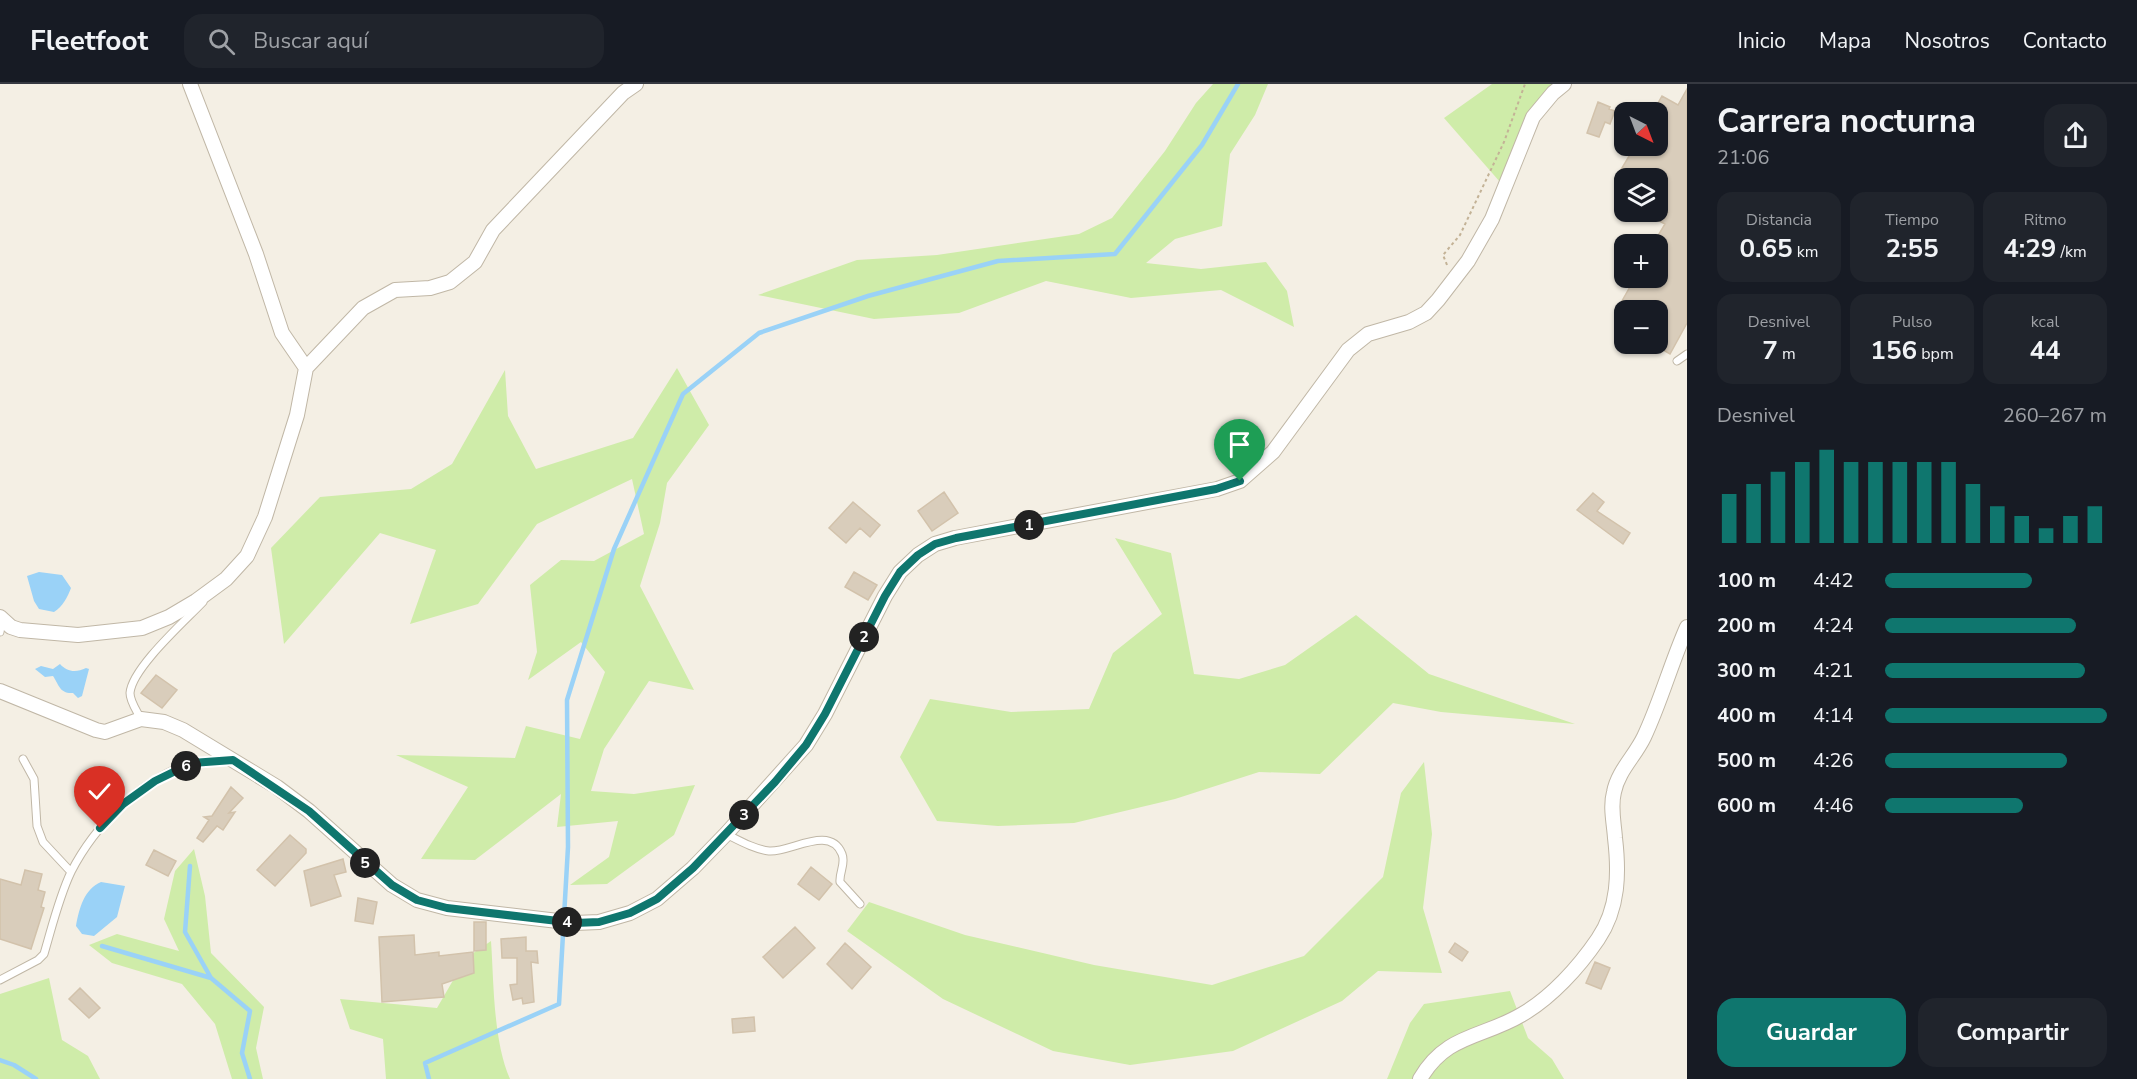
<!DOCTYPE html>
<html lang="es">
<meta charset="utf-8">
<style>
:root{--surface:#171b24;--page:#20242c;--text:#f1f3f6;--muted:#9ea1a6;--line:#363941;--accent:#0f766e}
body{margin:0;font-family:"Nunito Sans",sans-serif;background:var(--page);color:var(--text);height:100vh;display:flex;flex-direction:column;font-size:22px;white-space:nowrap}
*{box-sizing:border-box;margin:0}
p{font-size:20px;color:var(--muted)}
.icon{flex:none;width:33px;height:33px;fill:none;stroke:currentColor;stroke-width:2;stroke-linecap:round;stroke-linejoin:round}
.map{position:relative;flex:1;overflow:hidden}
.details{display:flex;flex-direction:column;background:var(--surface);width:450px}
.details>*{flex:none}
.needle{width:39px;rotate:138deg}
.fabs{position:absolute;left:1614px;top:18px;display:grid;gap:12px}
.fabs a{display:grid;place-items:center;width:54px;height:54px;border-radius:12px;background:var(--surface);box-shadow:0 2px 4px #0004;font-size:30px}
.pin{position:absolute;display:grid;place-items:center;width:51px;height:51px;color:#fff;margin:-62px -26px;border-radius:50% 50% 50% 0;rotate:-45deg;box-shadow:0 0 6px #0007}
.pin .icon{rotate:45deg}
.km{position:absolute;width:30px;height:30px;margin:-15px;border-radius:50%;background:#222;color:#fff;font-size:16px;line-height:30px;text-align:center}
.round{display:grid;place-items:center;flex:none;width:63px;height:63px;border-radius:18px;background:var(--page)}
.headline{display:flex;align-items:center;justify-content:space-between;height:102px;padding:0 30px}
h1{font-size:33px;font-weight:700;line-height:45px}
.metrics{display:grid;grid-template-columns:repeat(3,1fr);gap:9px;height:102px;padding:6px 30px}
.metrics div{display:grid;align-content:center;border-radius:15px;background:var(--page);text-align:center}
.metrics b{font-size:26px;font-weight:700}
.metrics small{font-size:16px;font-weight:400}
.metrics p{font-size:16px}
.chart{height:168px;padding:12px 30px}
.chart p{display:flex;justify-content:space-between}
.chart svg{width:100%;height:108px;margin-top:6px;stroke:var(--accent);stroke-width:6}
.cta{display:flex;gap:12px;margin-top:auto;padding:12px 30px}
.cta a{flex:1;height:69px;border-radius:18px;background:var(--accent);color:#fff;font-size:24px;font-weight:700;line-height:69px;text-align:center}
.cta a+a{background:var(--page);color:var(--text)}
ul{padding:0 30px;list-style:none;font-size:20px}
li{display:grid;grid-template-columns:96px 72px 1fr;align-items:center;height:45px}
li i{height:15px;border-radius:8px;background:var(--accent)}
header{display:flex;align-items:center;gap:36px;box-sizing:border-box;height:84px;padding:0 30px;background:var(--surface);border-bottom:2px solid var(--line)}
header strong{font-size:28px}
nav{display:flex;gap:33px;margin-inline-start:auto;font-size:21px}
.search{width:420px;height:54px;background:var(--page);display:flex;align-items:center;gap:15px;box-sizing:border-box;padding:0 21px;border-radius:18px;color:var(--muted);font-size:22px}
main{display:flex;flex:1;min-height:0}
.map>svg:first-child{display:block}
.green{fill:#cfeca9}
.water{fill:#9ad2f7}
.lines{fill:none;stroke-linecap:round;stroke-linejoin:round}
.stream{stroke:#9ad2f7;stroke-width:4.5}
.building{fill:#d9cdbb;stroke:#d2c2ab;stroke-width:1.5}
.lane-casing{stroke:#c0b7a6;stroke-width:9}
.street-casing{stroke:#c0b7a6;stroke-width:16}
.path{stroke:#c3b296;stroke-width:2;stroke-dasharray:3 3;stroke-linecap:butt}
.lane{stroke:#fff;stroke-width:7}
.street{stroke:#fff;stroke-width:14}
.route-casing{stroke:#fff;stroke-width:12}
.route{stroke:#0f766e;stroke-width:8}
</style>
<header>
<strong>Fleetfoot</strong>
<div class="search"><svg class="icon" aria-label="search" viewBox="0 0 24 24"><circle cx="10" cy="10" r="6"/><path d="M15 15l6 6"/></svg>Buscar aquí</div>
<nav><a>Inicio</a><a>Mapa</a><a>Nosotros</a><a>Contacto</a></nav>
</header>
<main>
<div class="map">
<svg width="1687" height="995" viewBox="0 0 1687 995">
<rect width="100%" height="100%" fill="#f4efe4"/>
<!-- green -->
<path class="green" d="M1213,0H1268L1255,31L1230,70L1222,142L1175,155L1146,179L1201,185L1266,178L1287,207L1294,243L1221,206L1131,214L1046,197L959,229L874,235L758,211L857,176L937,171L1079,150L1112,134L1165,67L1196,19Z
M1492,0H1552L1532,30L1507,106L1444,34Z
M677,284L709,341L667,399L660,439L640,502L694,606L649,597L604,665L591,707L634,710L695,701L674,751L607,800L570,801L609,773L618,737L557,743L561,710L475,776L421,775L468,703L396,671L515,674L526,642L580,655L605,588L581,558L528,596L537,568L530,501L561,476L594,477L644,450L632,395L537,440L478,520L410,540L436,466L380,449L284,560L271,464L320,413L411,405L452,380L505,286L508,332L536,385L633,354Z
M1115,454L1171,469L1194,590L1239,595L1285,581L1356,531L1429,590L1575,640L1441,628L1393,619L1320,690L1259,688L1175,715L1074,739L998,742L937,737L900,673L930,615L1011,628L1089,625L1113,569L1162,530Z
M1424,678L1432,750L1423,824L1442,889L1378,887L1342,917L1233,967L1130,981L1053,967L943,915L847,847L869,818L965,851L1094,881L1212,901L1304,872L1383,793L1401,709Z
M194,765L205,812L211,869L264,923L256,964L263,995H232L215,940L182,900L112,879L89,861L117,850L179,867L164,835L175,787Z
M491,857C494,900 493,956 510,995H386L383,955L350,945L340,915L437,924L466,874Z
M49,894L62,956L88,972L100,995H0V910Z
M1510,907L1528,954L1552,975L1564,995H1387L1410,939L1424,920Z"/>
<!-- water -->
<path class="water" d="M39,488L62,491L71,504C67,514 63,522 54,528L39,525L34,517L27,492Z
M60,580C67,588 76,589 86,584L89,585L82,612L78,614L73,609C60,610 59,601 53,592L45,593L35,585L41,582L53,585Z
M101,798L125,802L117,833L94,852L82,850L76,842C79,825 84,805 101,798Z"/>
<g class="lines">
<!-- stream -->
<path class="stream" d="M190,782L185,848L211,894L250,927L242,969L250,995
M102,862L211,894
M0,976L14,981L36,995
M429,995L425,979L559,920L568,763L567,616L614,465L683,310L759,249L868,212L998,177L1115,170L1202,61L1238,0"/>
</g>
<!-- building -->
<path class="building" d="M1687,5V239L1670,270L1658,263V226H1639L1622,217L1635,194H1658V160H1653L1665,140L1642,128H1667L1658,122V94H1616L1635,62H1658V28H1653L1662,12L1678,21Z
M1598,18L1610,23L1609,25L1615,27L1610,40L1605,38L1599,53L1587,49Z
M944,408L958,429L932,447L918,427Z
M1593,409L1604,418L1597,427L1630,449L1623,460L1577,426Z
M853,418L880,441L870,453L860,444L846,459L829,444Z
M854,488L877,501L868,516L845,503Z
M156,591L177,606L162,624L141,609Z
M231,703L243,714L229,729L235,728L223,746L217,742L203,758L197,754L209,736L204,733L212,732Z
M290,751L306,765V769L275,802L257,786Z
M154,766L176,777L168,792L146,781Z
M343,775L346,788L334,791L341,812L311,822L304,787Z
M811,783L832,800L819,816L798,800Z
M25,786L42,790L38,806L45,808L41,823L44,824L31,865L0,855V795L21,801Z
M358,814L377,818L373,840L355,837Z
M474,838H486V866L474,867Z
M795,843L815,864L783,894L763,873Z
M414,851L415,871L439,868V872L473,868L474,889L442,900L444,913L382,918L379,853Z
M526,853V867H537L538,879L531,878L534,918L523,920L522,914L513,916L510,901L517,900V874H502L501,855Z
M845,859L871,883L852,905L827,880Z
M1455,859L1468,868L1462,877L1449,868Z
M1595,878L1610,884L1601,905L1586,899Z
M80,904L100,924L89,934L69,915Z
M754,933L755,947L733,949L732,935Z"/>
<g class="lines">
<!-- lane casing -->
<g class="lane-casing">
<path id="lane" d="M1677,277L1687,270
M0,548L2,537
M141,635C137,627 130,618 130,609C132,584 185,537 203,518
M23,675L34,695L37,742L43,758L71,788
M726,750C740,757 754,765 769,767C790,769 830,740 842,770C846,780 839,788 840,798L860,820
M0,896L38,876L44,870C52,843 59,813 71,788C95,741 140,696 191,679C202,676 216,677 227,676"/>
</g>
<!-- street casing -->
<g class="street-casing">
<path id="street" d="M306,284L363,224L395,206L430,204L450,198L475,178L493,146L623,9L636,0
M0,533L11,543L20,546L78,551L142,544L169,533L196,517L226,495L247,472L265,433L297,331L306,284L282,249L256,170L190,0
M0,607L96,646L105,648L141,635L164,638L183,646L277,703L309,727L392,801L417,816L447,824L575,839L599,838L630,829L657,815L693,784L726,750L806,661L825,630L885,512L900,488L918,471L935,460L955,454L1217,405L1240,397L1273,368L1348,266L1368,250L1409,238L1426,229L1438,216L1468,177L1492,135L1533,33L1553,9L1564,0
M1420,995C1446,950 1482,954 1521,931C1551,914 1579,883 1598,855C1619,824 1619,788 1615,754C1614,739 1610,723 1614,708C1618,687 1635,672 1644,653C1661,617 1671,579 1687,543"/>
</g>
<!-- path -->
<path class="path" d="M1447,181L1443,171L1460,151L1504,58L1525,0"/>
<!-- lane -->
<use href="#lane" class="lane"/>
<!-- street -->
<use href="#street" class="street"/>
</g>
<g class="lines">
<!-- route casing -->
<g class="route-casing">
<path id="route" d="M100,744L123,720L155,697L192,679L233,676L309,727L392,801L417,816L447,824L575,839L599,838L630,829L657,815L693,784L775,698L806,661L825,630L885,512L900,488L918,471L935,460L956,454L1216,405L1240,397"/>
</g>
<!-- route -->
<use href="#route" class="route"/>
</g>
</svg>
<div class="fabs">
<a><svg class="needle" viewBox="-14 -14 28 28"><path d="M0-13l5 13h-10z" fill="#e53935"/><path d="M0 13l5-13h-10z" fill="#9ea1a6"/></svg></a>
<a><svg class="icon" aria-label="layers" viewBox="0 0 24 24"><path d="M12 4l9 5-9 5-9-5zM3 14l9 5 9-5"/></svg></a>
<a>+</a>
<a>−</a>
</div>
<div class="pin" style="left:1240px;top:397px;background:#1e9e55"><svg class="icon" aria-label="arrive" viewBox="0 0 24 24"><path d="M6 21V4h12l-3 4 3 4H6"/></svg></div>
<div class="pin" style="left:100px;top:744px;background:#d93025"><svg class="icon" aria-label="check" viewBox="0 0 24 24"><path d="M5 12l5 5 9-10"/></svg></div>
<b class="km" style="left:1029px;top:441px">1</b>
<b class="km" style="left:864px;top:553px">2</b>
<b class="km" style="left:744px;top:731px">3</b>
<b class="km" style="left:567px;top:838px">4</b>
<b class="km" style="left:365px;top:779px">5</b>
<b class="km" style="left:186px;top:682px">6</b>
</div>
<section class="details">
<div class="headline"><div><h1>Carrera nocturna</h1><p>21:06</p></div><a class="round"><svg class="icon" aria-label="share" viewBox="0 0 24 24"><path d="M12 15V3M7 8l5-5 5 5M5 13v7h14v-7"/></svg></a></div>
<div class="metrics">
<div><p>Distancia</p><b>0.65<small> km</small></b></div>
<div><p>Tiempo</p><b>2:55</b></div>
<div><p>Ritmo</p><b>4:29<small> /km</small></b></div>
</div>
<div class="metrics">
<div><p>Desnivel</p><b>7<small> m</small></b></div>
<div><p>Pulso</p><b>156<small> bpm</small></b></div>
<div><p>kcal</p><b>44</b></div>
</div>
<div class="chart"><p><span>Desnivel</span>260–267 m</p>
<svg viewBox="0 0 160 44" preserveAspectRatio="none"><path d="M5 44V24M15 44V20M25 44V15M35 44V11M45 44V6M55 44V11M65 44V11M75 44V11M85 44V11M95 44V11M105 44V20M115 44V29M125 44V33M135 44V38M145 44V33M155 44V29"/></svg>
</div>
<ul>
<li><b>100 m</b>4:42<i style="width:66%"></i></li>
<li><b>200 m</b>4:24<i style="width:86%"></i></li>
<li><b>300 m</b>4:21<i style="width:90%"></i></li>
<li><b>400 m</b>4:14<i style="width:100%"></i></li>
<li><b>500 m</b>4:26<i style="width:82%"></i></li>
<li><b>600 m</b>4:46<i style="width:62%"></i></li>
</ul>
<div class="cta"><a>Guardar</a><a>Compartir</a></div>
</section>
</main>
